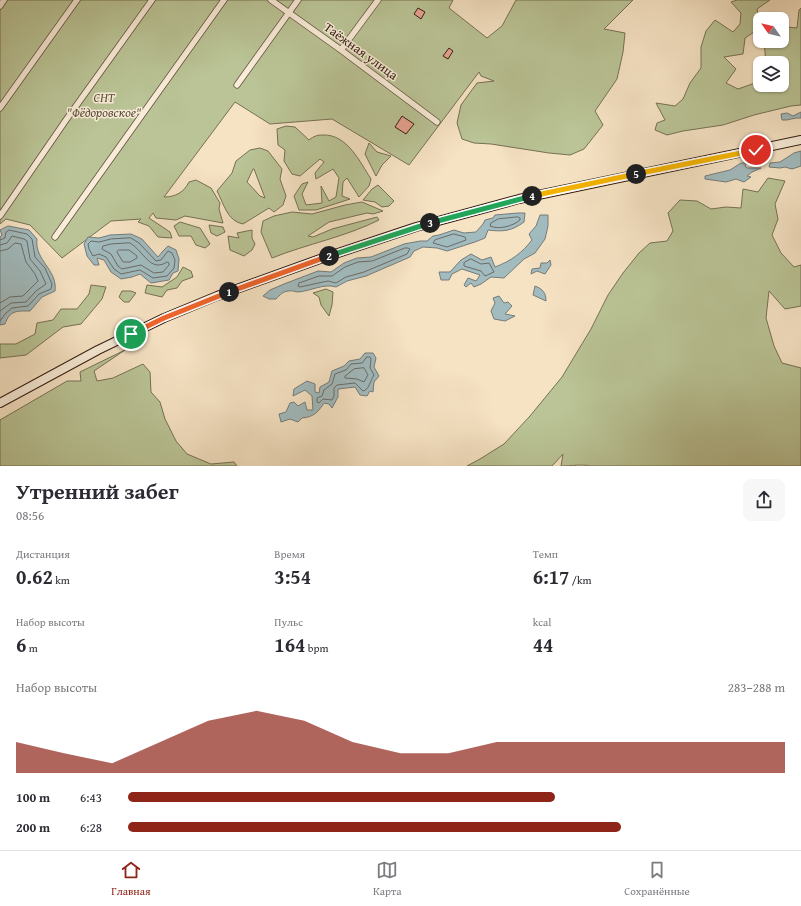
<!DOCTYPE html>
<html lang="ru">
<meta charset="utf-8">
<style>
:root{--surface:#fff;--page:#f7f7f7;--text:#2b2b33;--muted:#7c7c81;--line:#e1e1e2;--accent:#8f2418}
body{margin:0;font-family:"Gentium Book Plus",serif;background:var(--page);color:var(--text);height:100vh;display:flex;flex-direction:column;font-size:15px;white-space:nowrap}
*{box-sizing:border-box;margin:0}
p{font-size:13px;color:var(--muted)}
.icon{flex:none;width:22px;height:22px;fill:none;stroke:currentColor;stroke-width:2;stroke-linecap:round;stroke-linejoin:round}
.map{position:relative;height:466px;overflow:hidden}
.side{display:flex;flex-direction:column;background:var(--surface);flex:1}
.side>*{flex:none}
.needle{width:26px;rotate:304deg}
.fabs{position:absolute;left:753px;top:12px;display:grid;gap:8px}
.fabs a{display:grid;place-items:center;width:36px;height:36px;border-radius:8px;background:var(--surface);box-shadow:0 1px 3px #0004;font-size:20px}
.pin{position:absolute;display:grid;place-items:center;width:34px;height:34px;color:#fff;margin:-17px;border:2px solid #fff;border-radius:50%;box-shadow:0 1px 4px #0007}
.km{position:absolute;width:20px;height:20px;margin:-10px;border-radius:50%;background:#222;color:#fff;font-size:11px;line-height:20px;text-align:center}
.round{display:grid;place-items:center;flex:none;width:42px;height:42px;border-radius:8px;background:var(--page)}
.summary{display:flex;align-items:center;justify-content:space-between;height:68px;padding:0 16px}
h1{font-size:22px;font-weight:800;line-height:30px}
.stats{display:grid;grid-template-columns:repeat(3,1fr);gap:6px;height:68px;padding:4px 16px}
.stats div{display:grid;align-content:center}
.stats b{font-size:20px;font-weight:800}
.stats small{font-size:11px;font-weight:400}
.stats p{font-size:11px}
.chart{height:112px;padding:8px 16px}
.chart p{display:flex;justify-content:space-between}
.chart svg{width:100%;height:72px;margin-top:4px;fill:var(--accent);opacity:.7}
ul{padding:0 16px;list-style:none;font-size:13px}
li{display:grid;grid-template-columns:64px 48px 1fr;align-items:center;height:30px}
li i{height:10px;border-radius:5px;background:var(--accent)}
.dock{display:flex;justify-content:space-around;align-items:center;height:56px;border-top:1px solid var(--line);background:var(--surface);font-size:11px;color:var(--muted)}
.dock a{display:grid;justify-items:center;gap:2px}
.dock .active{color:var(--accent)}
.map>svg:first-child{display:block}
.green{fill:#bac496;stroke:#767054;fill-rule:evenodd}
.water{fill:#a1bbbf;stroke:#757b7a}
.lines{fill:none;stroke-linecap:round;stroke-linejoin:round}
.shore{stroke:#6a6b68;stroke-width:1}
.building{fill:#e9a291;stroke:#331b12}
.minor-casing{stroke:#644d3e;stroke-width:7}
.secondary-casing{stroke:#331b12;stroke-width:10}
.minor{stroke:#f9edd9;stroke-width:5.5}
.secondary{stroke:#f9edd9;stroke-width:8}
.split-1-casing{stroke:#fff;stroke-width:8}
.split-2-casing{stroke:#fff;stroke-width:8}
.split-3-casing{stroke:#fff;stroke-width:8}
.split-4-casing{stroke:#fff;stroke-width:8}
.split-5-casing{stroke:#fff;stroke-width:8}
.split-6-casing{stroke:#fff;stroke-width:8}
.split-1{stroke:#f0652b;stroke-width:5}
.split-2{stroke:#f0652b;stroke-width:5}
.split-3{stroke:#22a559;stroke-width:5}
.split-4{stroke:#22a559;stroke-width:5}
.split-5{stroke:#f5b400;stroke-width:5}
.split-6{stroke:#f5b400;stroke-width:5}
.labels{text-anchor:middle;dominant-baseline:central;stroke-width:3;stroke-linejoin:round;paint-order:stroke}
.street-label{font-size:13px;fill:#331b12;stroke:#f9edd9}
.park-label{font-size:13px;font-style:italic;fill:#5c4e3a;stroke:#f9edd9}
</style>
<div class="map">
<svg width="801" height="466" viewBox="0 0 801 466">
<rect width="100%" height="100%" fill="#f6e3c4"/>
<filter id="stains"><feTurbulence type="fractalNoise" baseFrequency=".005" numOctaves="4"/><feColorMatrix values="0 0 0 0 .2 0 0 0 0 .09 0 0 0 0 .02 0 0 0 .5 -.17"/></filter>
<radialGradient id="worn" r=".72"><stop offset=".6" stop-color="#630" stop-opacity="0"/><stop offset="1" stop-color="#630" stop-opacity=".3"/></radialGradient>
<!-- green -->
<path class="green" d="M0,0H453L449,8L487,38L502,26L516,0H633L604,29L625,33L623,52L617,79L595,111L603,125L584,149L570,155L549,153L491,144L474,143L462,139L457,123L461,105L477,83L494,81L481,76L479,72L409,165L332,119L270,124L235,102L164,197C176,197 184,192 189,182L196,180L211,188L220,203L219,209L223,223L185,216L176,220L156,218L153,213L149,218L170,232L172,238L158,237L149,226L138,222L141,219L111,221L62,258L30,225L6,219L0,224Z
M737,0H770L757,9L760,28L745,38L743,54L724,57L736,69L726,83L738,89L758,82L760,79V85H782V63H766L764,41H782V19H780L781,17L787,27L797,28L799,10L801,8V105L791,106L754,115L723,125L683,131L667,135L655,130L657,123L665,120L656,103L675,106L683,99L690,83L701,68V47L706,31L715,20L733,32L740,24L741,13L731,2Z
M286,126L295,127L309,140C314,136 317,135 323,135C347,134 360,162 371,179L369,186L359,197L347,178L343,182L342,196L350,199L316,210H299L294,196L302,184L308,182L302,194L306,205L322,203L321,186L329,201L336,197L339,178L333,169L316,179L315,173L324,162L320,159L300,176L292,174L284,161L285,150L278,145L277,129Z
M369,143L377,152L391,156L382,165L376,176L365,154Z
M260,148L268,151L282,169L280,179L286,196L283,205L274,212L269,208L243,224C227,221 224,204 217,191L232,173L236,161L250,150ZM253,169H254L265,198L260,196L247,182Z
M768,178L785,181L775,204L778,219L772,235L781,253L794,267L801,265V306L785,309L769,291L766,318L774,346L782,363L801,368V466H591C582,464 571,466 561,466L563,454L552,466H467L480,459L504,444L530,416L562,377L591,329L608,295L623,273L639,253L650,243L667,241L673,231L668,213L680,200L697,201L711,209L726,207L741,208L743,189L758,192Z
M378,185L394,201L389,206L382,207L375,202L363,200L372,189Z
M362,202L383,211L373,214L367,213L329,222L308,236L313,237L332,229L377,217L379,220C345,237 307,244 272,258L261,232L263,221L274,216L292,212L312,214L345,205Z
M180,222L200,228L210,244L205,248L196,245L191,236H179L174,226Z
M209,225L223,227L225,232L217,236L211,233Z
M252,230V238L255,244L252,250L244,256L230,250L228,236L239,238L237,233Z
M183,267L191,271L193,277L182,281L177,288L167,290L162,297L145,293L147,285L162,287L177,277Z
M91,285L106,287L102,299L81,324L63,327L26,355L0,358V344H16L35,334L37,323L53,320L61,309H77L89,294Z
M326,289L333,292L332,305L329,316L321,305L319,297L313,293Z
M122,291H131L136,293L129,302H124L119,297Z
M125,350L94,371L97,381L113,378L143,364L150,372L151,392L160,402L165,419L176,441L187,454L211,464L234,462L237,466H0V420L67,381H81L80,372Z"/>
<!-- water -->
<path class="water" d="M801,112V118C794,117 789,121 782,120L781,114L787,113L793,116Z
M801,151V166L792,169L785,167L780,168L769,167L770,163L780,162L794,153Z
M741,163H747L745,166L747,168H761L752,172L747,176L751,177L744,182L736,179L726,182L705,179V176L730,170Z
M518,213H525L524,222C512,231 503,232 488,230L485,238L475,242L447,251L437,248L423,247L414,251L410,257L366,276L347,281L336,287C324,283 311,291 298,292C295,292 292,290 289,291C283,291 280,295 276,299H269L263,296L270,290L284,284L318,271L331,272L344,263L357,258L371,257L404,244L420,241H427L433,236L439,235L454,230L464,233L476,232L483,224L485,220L493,218L495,215Z
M540,215H548V226L545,239L535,253L524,259L504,278L491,277L481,284L474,287L471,283L466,287L464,285L468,278L476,281L480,275L462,269L452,274L449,280H441L439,272H450L461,260L471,254L482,260L491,257L495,267C511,261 522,253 532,240L529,234L536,226Z
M8,226L29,230L37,239C34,260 58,270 55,291L42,297L30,311C17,311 10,310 5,324L0,325V237L2,235L0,230Z
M131,234L142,239L158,257L163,251L168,246L176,250L179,259L178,271L173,273L169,280L151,283L140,274L132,277L121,279L111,272L104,260L97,258L99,265H94L87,256L84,244L88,237L99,238L110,235Z
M550,260L551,265L545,274L537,271L531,274L532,269L540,268L541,263H547Z
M535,286C543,289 546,293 546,301L533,295Z
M499,296L504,303L508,302L512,306L505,314L515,316L505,321L494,319L491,311L495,303L493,298Z
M365,353H373L376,358L374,367L379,376L374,382L373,392L370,391L367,396L360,395L355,387L338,389V397L332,408L329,404L324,403C318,412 314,417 302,418L298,422L290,419L281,422L279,414L286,412L290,403L294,402L298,406L305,402L307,410H313L312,396L305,390L293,396L294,389L307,381L315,384V392L319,393L320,387L329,382L332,371L344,366L349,361L360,359Z"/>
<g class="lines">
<!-- shore -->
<path class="shore" d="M518,217L520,218V220C513,226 499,230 490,226L491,223L498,219Z
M454,234L465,237L466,240L447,247L433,243L435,240Z
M131,238L139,243L156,261L161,260L168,251L172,253L175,260L174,268L167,276L153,278L140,270L121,274L114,269L106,257L99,254L93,256L89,249L88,244L91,241L99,242L111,239Z
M0,240L5,238L6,232L9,230L27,234L32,239L35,257L45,268L52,284L51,289L39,294L28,306L12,308L5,314L0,321
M130,243C144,251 150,273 167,262L169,263V265L163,272L154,273L141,265L122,269L118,266L111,254L102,249L103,246L111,244Z
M0,245L7,243L12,236L24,239L27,241L30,259L40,271L46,284L36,291L26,302L11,303L0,311
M405,248H408L410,249L407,254L364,272L346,277L336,283L328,281L300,287L298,286L299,283L319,276H332L345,267L358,262L372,261Z
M119,250H129L137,256V258L130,262H123L117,252Z
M0,251L8,249L15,243L21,244L26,262L35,274L38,281L23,296L10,297L0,303
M471,259L481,264L489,263L494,272L485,276L481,271L464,266V263Z
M367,357H370L371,359L370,368L374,375C370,381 369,390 363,391L355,383L337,385L334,388V396L332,400L323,399L319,403L317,402V398L322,396L324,390L332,384L335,374L346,370L351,364L362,363Z
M364,368L368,375L364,382L357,379L345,378V376L354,369Z"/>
</g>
<!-- building -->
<path class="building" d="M418,8L425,12L421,19L414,14Z
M449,48L453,51L448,59L443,56Z
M402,116L414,124L406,134L395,127Z"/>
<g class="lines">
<!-- minor casing -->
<g class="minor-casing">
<path id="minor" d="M271,0L341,50L437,122
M0,6L4,0
M341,50L378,0
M237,85L298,0
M0,108L77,0
M0,216L66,120L152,0
M55,237L224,0"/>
</g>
<!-- secondary casing -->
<g class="secondary-casing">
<path id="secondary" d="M0,403L98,350L164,318L217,296L320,259L416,227L519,199L801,140"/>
</g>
<!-- minor -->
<use href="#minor" class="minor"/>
<!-- secondary -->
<use href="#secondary" class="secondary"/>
</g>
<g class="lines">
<!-- split-1 casing -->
<g class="split-1-casing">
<path id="split-1" d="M131,334L164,318L229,292"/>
</g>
<!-- split-2 casing -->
<g class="split-2-casing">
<path id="split-2" d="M229,292L329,256"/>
</g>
<!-- split-3 casing -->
<g class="split-3-casing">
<path id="split-3" d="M329,256L430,223"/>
</g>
<!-- split-4 casing -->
<g class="split-4-casing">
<path id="split-4" d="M430,223L532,196"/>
</g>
<!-- split-5 casing -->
<g class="split-5-casing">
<path id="split-5" d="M532,196L636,174"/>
</g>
<!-- split-6 casing -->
<g class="split-6-casing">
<path id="split-6" d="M636,174L756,150"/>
</g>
<!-- split-1 -->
<use href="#split-1" class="split-1"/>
<!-- split-2 -->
<use href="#split-2" class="split-2"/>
<!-- split-3 -->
<use href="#split-3" class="split-3"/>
<!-- split-4 -->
<use href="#split-4" class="split-4"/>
<!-- split-5 -->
<use href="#split-5" class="split-5"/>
<!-- split-6 -->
<use href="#split-6" class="split-6"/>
</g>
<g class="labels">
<!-- street labels -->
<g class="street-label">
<text transform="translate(361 51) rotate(36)">Таёжная улица</text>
</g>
<!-- park labels -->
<g class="park-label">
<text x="104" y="97">СНТ<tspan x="104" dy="15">"Фёдоровское"</tspan></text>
</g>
</g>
<rect width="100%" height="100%" filter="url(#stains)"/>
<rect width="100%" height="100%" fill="url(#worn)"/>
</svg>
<div class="fabs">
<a><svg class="needle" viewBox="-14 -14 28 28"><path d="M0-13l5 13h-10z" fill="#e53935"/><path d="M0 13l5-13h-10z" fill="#7c7c81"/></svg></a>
<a><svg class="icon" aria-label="layers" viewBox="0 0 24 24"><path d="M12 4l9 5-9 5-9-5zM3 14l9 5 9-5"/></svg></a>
</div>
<div class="pin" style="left:131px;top:334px;background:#1e9e55"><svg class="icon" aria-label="arrive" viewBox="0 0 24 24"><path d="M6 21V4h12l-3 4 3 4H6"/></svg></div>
<div class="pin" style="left:756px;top:150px;background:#d93025"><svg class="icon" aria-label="check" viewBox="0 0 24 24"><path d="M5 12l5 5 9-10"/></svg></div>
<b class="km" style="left:229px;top:292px">1</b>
<b class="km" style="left:329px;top:256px">2</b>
<b class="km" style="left:430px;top:223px">3</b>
<b class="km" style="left:532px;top:196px">4</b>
<b class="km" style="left:636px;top:174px">5</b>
</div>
<section class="side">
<div class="summary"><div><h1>Утренний забег</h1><p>08:56</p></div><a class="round"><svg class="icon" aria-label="share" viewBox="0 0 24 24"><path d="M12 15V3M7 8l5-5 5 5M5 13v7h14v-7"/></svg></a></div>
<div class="stats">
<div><p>Дистанция</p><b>0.62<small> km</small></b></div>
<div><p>Время</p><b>3:54</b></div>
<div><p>Темп</p><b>6:17<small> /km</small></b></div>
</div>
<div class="stats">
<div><p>Набор высоты</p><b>6<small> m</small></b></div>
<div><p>Пульс</p><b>164<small> bpm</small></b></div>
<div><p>kcal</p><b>44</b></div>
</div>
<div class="chart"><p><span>Набор высоты</span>283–288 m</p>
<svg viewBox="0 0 160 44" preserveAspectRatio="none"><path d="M0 44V25L10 32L20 38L30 25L40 12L50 6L60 12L70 25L80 32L90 32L100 25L110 25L120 25L130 25L140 25L150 25L160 25V44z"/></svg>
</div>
<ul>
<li><b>100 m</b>6:43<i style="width:65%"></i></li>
<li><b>200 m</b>6:28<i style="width:75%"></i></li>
</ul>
</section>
<nav class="dock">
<a class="active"><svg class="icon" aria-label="home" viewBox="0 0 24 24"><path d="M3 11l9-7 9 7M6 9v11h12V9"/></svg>Главная</a>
<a><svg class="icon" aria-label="map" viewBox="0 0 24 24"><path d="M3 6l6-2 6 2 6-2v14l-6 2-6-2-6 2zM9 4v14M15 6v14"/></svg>Карта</a>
<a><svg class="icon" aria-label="saved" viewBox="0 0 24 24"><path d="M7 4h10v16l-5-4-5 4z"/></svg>Сохранённые</a>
</nav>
